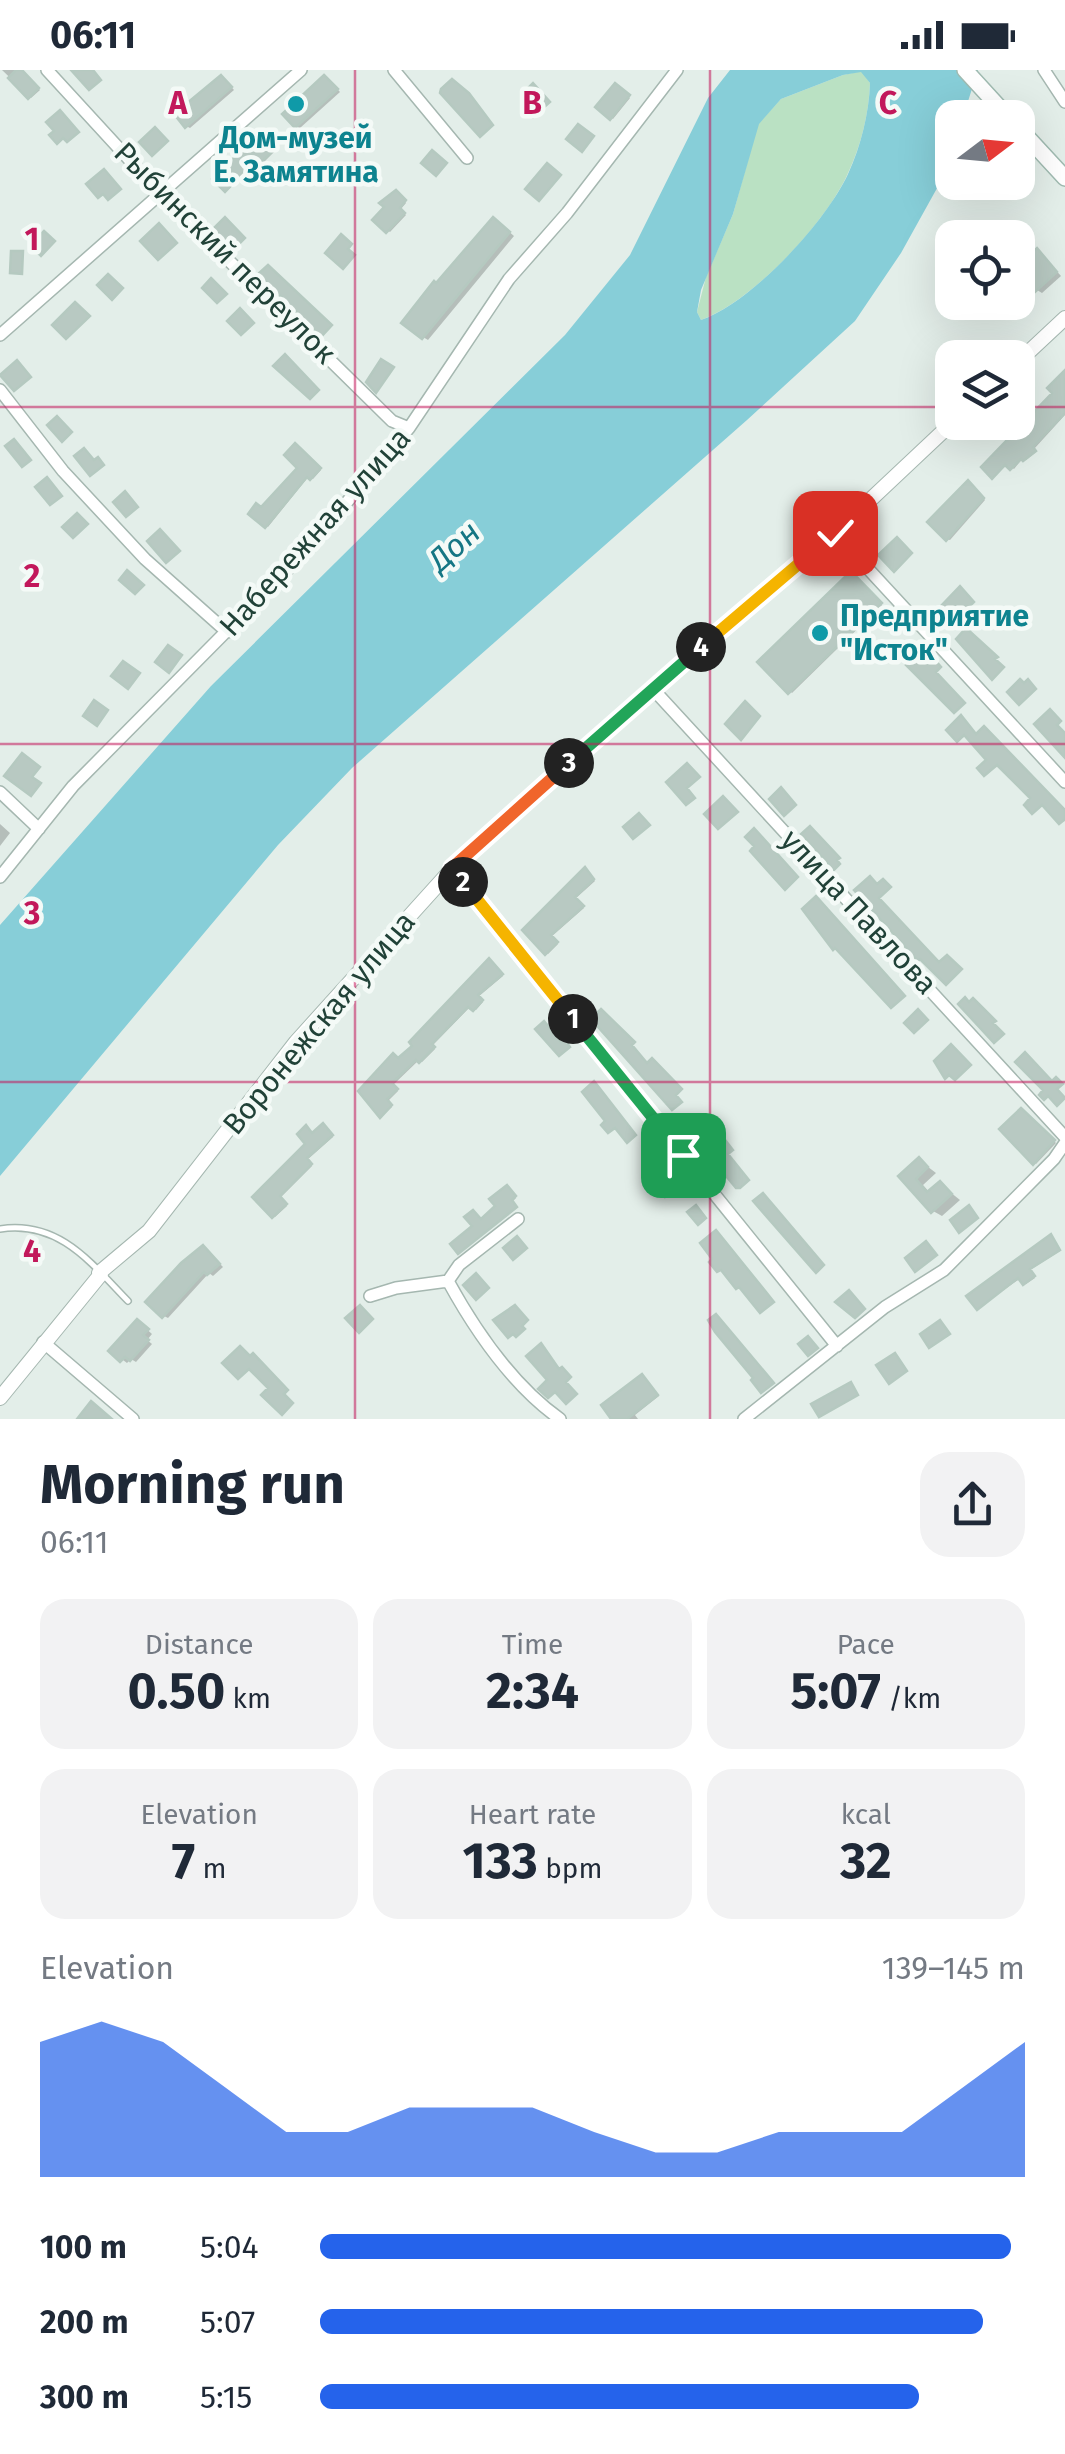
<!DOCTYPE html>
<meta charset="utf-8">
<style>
:root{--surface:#fff;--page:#f2f2f3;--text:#1f2937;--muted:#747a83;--accent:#2563eb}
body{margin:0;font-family:"Fira Sans",sans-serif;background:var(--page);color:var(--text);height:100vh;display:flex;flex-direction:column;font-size:38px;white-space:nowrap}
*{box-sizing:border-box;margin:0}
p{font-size:32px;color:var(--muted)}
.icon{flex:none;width:55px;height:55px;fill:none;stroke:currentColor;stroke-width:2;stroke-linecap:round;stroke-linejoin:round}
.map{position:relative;height:1349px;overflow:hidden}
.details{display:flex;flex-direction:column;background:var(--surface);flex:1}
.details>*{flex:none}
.needle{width:65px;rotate:74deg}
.fabs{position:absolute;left:935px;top:30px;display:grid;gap:20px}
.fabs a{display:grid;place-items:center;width:100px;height:100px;border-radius:20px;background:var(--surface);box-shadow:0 10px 40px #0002;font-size:50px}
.pin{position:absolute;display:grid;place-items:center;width:85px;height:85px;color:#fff;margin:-42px;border-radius:20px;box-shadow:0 5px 15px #0006}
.km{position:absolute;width:50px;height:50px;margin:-25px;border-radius:50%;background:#222;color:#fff;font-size:28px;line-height:50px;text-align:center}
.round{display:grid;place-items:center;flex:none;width:105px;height:105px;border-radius:30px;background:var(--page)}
.overview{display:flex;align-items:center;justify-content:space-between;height:170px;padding:0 40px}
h1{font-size:55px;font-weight:700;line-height:75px}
.metrics{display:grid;grid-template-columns:repeat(3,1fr);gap:15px;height:170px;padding:10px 40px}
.metrics div{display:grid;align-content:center;border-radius:25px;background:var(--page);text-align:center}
.metrics b{font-size:50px;font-weight:700}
.metrics small{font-size:28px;font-weight:400}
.metrics p{font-size:28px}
.chart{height:280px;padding:20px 40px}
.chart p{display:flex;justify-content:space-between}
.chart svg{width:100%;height:180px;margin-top:10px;fill:var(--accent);opacity:.7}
ul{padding:0 40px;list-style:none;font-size:32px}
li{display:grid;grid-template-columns:160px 120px 1fr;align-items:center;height:75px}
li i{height:25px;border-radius:12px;background:var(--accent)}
.status{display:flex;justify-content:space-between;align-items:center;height:70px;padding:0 50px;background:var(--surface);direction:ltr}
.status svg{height:28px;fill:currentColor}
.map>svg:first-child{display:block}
.green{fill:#bae1c3}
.water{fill:#87ced8;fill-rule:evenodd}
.shadow{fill:#0003}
.building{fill:#b8c9c2;stroke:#b5c9c0;stroke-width:2.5}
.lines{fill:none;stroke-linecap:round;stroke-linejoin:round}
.service-casing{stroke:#a5b7b0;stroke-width:8}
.minor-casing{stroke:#a5b7b0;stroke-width:14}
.tertiary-casing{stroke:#a5b7b0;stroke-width:16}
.secondary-casing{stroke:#a0bbb1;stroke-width:18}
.service{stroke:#fff;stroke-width:5}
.minor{stroke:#fff;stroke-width:11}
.tertiary{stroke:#fff;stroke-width:14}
.secondary{stroke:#fff;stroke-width:15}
.split-1-casing{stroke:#fff;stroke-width:20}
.split-2-casing{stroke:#fff;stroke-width:20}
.split-3-casing{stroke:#fff;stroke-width:20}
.split-4-casing{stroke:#fff;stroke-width:20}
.split-5-casing{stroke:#fff;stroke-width:20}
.split-1{stroke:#22a559;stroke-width:12}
.split-2{stroke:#f5b400;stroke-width:12}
.split-3{stroke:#f0652b;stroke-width:12}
.split-4{stroke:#22a559;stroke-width:12}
.split-5{stroke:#f5b400;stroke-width:12}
.grid{fill:none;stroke:#c2185b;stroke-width:2.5;stroke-opacity:0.55}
.culture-dot{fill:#0f9aa8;stroke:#f4faf7;stroke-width:4}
.labels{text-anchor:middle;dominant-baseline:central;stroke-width:9;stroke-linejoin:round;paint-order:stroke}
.culture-label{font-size:30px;font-weight:bold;fill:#0d838f;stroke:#f4faf7}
.street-label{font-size:30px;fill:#214238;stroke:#f4faf7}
.water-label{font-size:32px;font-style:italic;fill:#157684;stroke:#f4faf7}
.grid-label{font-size:32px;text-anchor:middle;font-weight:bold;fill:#c2185b;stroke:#f4faf7;stroke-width:9;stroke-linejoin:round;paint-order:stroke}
</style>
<div class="status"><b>06:11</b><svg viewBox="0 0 49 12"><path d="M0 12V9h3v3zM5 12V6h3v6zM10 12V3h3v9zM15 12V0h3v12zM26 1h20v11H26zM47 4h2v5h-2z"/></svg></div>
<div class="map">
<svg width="1065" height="1349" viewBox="0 0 1065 1349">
<rect width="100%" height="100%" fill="#e3eee9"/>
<!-- green -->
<path class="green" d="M862,1L870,13C869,43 861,76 848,103C826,153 752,232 701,250L697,242L706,207L733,144L758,54L781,29L843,5Z"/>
<!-- water -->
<path class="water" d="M730,0H978L963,47L952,48V81L946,102L901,183L855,251L747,350L352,698L278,775L0,1106V855L211,616L565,265L630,185L708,28ZM861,2L870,13C869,43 861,76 848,104C826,152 751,233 701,250L697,242L701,220L733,144L759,54L781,29L843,5Z"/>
<!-- shadow -->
<path class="shadow" d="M2,0H21L40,20L31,28Z
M225,10L234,20L190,58L186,56Z
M329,10L340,22L300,58L296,56Z
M615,16L630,28L613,49L598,37Z
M261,65L276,80L254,102L250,99L228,120L215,109Z
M396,124L406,133L400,140L406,145L390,162L375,150Z
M499,153L514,166L428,270L423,267L437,216Z
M1042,185L1061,206L1042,223L1037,220Z
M1065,303V345L1034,379L1036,382L1026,390L1023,388L1014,399L1008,394L993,407L1055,323Z
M295,376L321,400L313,409L309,406L268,457L251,443L262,440L300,397Z
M971,415L985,430L950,470L947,469Z
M853,506L882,535L792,623L761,592Z
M963,649L977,667L1065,743V751L1061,752L1044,734L1034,742L1033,728L1000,694L986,704L981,698L989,691L967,665L959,670Z
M0,754L10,763L0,776Z
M587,801L595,811L575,829L584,838L551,867L558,874L548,884L526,860Z
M491,892L503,906L478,927L483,932L476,940L471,936L432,976L435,979L422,992L419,990L393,1015L398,1021L388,1031L392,1037L382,1046L399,991Z
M1022,1041L1056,1073L1036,1094L1003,1060Z
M324,1057L333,1067L307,1090L312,1096L280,1128L287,1136L275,1147L256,1128Z
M919,1090L936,1103L923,1115L930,1123L940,1114L960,1130L942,1146L933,1141L901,1106Z
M508,1119L516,1128L512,1132L517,1138L460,1182L476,1156L499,1137Z
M1053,1168L1060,1181L1030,1200L1035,1208L1026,1214L1021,1208L978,1238Z
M204,1178L223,1197L213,1206L209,1203L168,1248L164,1246Z
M142,1255L152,1264L147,1270L152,1274L136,1292L131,1289L127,1293L111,1281Z
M644,1308L659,1326L635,1345L638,1349H615Z"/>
<!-- building -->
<path class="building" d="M16,0H22L39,18L28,29L8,8Z
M71,0H93L101,10L89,20Z
M221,5L232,17L185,58L174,44Z
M324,5L338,19L295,58L282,44Z
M452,9L469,23L493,55L480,67L440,23L441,19Z
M533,13L550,32L533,47L522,36L530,29L524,22Z
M615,13L630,25L610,50L595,37Z
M60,40L79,62L67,72L63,68L57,74L49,65L54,61L46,52Z
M578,54L594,66L582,82L566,69Z
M155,57L168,71L152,86L139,72Z
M260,62L276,78L250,103L247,99L225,122L212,109Z
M432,80L447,93L436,106L421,93Z
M547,93L561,105L539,131L525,119Z
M104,99L121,119L108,130L103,124L98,128L86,114Z
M396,120L406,130L400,138L405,143L386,163L372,150L384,137L379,133Z
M225,147L245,168L234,179L213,159Z
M493,147L510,162L422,269L401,253L434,211L436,213Z
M159,153L177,173L158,190L140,171Z
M44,161L55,171L41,186L30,175Z
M341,164L352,174L348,179L355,185L343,199L325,183Z
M1037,178L1057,202L1035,222L1018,201V196Z
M11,181H23L22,204L10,203Z
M268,195L332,255L321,267L258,204Z
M108,204L123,218L112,230L97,215Z
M211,208L227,224L217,233L202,218Z
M75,232L90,246L66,269L52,255Z
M240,238L254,253L241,265L227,251Z
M285,284L319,320L310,329L273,296Z
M381,289L394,297L376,323L366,312Z
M17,290L31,307L14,321L0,305Z
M1065,300V343L1033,377L1036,381L1023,391L1021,389L1010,400L1005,395L992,409L981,397L1052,323L1047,318Z
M57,346L72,362L62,372L47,355Z
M14,369L31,390L22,397L5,376Z
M295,373L321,398L310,410L307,407L265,458L248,444L256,433L261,437L297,398L284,385Z
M84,378L94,390L98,387L104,395L90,406L74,386Z
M47,407L62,426L50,435L35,417Z
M968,410L984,428L946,471L927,452Z
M125,421L138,437L126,447L113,432Z
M77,443L88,454L73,468L62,457Z
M160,459L180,481L166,493L147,471Z
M897,467L912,483L894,502L878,485Z
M127,500L144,515L135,524L119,510Z
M851,501L882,533L788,624L757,592Z
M960,516L974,532L954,552L940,537Z
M966,558L998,587L995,589L1004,597L992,610L956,569Z
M168,575L182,585L169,603L155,592Z
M919,583L930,594L935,590L941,597L936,602L965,633L954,643L906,595Z
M123,591L140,603L128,619L111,606Z
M1020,609L1024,613L1028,609L1036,619L1019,635L1007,622Z
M94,630L108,640L97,656L83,646Z
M745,631L760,646L741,670L725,654Z
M1050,639L1061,651L1057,655L1065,663V688L1034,654Z
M961,645L976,664L984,656L1065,740V749L1059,754L1042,735L1032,744L1024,735L1030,728L997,695L984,706L977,698L986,690L964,665L957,672L946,660Z
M22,683L40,697L32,707L41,713L31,726L4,706Z
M687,693L700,707L687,718L695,728L686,735L666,712Z
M781,717L796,735L784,746L769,729Z
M723,726L738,742L718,759L704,744Z
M639,743L650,755L633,769L623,757Z
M810,756L840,788L837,790L840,794L834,800L801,764Z
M754,758L798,807L785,820L750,781L754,776L745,767Z
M585,797L594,809L575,827L584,836L551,865L558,872L545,885L522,860Z
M870,806L877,814L883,809L891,817L879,828L939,892L947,885L962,899L946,915L920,889L918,891L854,820Z
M816,826L905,926L891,938L835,878L833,880L802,839Z
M489,888L503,904L478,925L483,930L473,941L468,937L432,974L435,977L419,993L416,990L392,1013L398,1019L387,1029L392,1035L380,1048L358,1021L393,983L398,988L412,976L409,972Z
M965,927L969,932L973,928L996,951L993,953L1004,964L994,973L958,934Z
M601,939L635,972L632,975L647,993L652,988L682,1019L676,1025L682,1032L672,1040L591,949Z
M918,939L928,950L914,963L904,953Z
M544,951L561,972L564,969L570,977L559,986L535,959Z
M951,974L971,995L955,1010L949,1005L945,1009L934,991Z
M1025,982L1052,1011L1056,1007L1063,1014L1057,1019L1065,1028L1057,1036L1048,1026L1044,1030L1039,1025L1043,1020L1015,992Z
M594,1011L636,1065L627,1073L615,1058L608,1063L601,1055L605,1051L582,1022Z
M1021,1038L1055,1070L1033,1095L999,1059Z
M697,1050L716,1071L722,1066L733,1080L728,1084L749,1110L740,1118H736L693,1066L688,1057Z
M323,1053L333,1065L307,1088L312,1094L280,1126L287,1134L272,1148L252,1127L305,1074L297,1064L306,1055L312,1063Z
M919,1087L928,1097L916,1109L927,1122L940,1111L952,1124L931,1143L898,1106Z
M657,1088L681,1114L665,1127L650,1107L654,1104L648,1096Z
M507,1115L516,1126L512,1130L517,1137L458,1184L450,1174L472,1156L464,1147L473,1140L481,1149L495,1136L489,1129Z
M763,1123L824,1195L816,1203L753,1131Z
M696,1135L706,1148L698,1155L687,1142Z
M969,1135L978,1148L959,1163L950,1150Z
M716,1160L774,1232L760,1243L739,1217L736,1219L721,1200L717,1202L709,1192L712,1189L700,1173Z
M1051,1164L1060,1180L1030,1199L1035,1206L1023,1215L1018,1208L977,1240L966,1226Z
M517,1166L527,1178L513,1190L503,1178Z
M926,1171L937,1185L915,1202L905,1188Z
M203,1175L220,1194L207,1205L204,1202L162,1248L145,1232L181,1193Z
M476,1203L489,1218L476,1230L463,1215Z
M849,1220L865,1239L855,1248L835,1232Z
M360,1235L373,1249L359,1263L345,1248Z
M515,1235L528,1250L522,1256L525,1259L516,1267L513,1264L508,1268L493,1250Z
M716,1244L774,1313L761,1323L751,1310L753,1308L715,1262L708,1250Z
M137,1249L149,1259L143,1265L149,1270L130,1291L125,1287L120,1292L108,1281Z
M940,1250L950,1264L929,1278L920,1264Z
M808,1266L818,1278L808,1286L798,1274Z
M541,1273L559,1299L562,1297L571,1307L566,1312L577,1324L566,1334L555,1322L548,1328L538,1319L547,1310L526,1286Z
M240,1276L250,1286L253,1283L288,1320L284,1324L293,1333L282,1345L261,1325L268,1318L249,1299L238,1309L222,1293Z
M895,1283L907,1301L889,1314L876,1295Z
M642,1304L658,1325L627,1349H611L601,1335Z
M851,1312L858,1325L819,1347L811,1334Z
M91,1331L112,1349H77Z"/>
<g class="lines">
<!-- service casing -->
<g class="service-casing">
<path id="service" d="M0,1159C59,1150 91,1193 128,1231"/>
</g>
<!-- minor casing -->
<g class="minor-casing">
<path id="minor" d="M47,0L159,122L392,351L409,358
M394,0L467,88
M1044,0L1065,32
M0,265L301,0
M0,320L63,401L145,489L227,562
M835,463L1065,712
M652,618L1065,1067
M0,722L39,759
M452,799L837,1276
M0,807L73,716L306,481L409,358L509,209L567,143L677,0
M518,1149L459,1195L448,1211C476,1262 512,1315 560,1349
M370,1226L396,1218L448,1211
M43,1272L133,1349
M744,1349L885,1237L944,1200L1054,1089L1065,1073"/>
</g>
<!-- tertiary casing -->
<g class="tertiary-casing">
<path id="tertiary" d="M1018,292L1065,248
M99,1203L149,1161L296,972L452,799L652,618L835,463L953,352
M0,1328L101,1204"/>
</g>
<!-- secondary casing -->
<g class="secondary-casing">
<path id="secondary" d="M965,0L1009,48
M1018,57L1065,108"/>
</g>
<!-- service -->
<use href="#service" class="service"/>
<!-- minor -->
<use href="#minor" class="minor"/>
<!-- tertiary -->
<use href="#tertiary" class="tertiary"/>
<!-- secondary -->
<use href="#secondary" class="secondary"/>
</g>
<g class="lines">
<!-- split-1 casing -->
<g class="split-1-casing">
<path id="split-1" d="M573,949L683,1085"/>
</g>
<!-- split-2 casing -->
<g class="split-2-casing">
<path id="split-2" d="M463,812L573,949"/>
</g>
<!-- split-3 casing -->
<g class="split-3-casing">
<path id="split-3" d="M463,812L452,798L569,693"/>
</g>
<!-- split-4 casing -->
<g class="split-4-casing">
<path id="split-4" d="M569,693L701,577"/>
</g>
<!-- split-5 casing -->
<g class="split-5-casing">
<path id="split-5" d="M701,577L835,463"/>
</g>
<!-- split-1 -->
<use href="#split-1" class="split-1"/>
<!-- split-2 -->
<use href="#split-2" class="split-2"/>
<!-- split-3 -->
<use href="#split-3" class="split-3"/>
<!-- split-4 -->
<use href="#split-4" class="split-4"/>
<!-- split-5 -->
<use href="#split-5" class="split-5"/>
</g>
<!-- grid -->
<path class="grid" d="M355,0V1349M710,0V1349M0,337H952M1018,337H1065M0,674H1065M0,1012H1065"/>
<!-- markers -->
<g class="culture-dot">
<circle cx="296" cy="34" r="10"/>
<circle cx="820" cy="563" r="10"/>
</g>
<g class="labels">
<!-- culture labels -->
<g class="culture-label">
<text x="296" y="68">Дом-музей<tspan x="296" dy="34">Е. Замятина</tspan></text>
<text x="840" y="546" text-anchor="start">Предприятие<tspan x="840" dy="34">"Исток"</tspan></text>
</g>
<!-- street labels -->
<g class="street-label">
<text transform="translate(225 183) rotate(45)">Рыбинский переулок</text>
<text transform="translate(315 462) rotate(-48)">Набережная улица</text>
<text transform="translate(859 842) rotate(47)">улица Павлова</text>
<text transform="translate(319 953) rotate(-50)">Воронежская улица</text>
</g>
<!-- water labels -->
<g class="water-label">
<text transform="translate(454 476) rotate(-42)">Дон</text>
</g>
</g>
<g class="grid-label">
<text x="178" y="44">A</text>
<text x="532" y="44">B</text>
<text x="888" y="44">C</text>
<text x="32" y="180">1</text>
<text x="32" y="517">2</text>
<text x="32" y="854">3</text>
<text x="32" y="1192">4</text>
</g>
</svg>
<div class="fabs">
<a><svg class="needle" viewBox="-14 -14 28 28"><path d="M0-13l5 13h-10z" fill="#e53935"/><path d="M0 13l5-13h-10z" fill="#747a83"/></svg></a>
<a><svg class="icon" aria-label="locate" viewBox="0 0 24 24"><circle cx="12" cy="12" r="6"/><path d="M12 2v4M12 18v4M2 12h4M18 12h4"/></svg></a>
<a><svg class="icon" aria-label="layers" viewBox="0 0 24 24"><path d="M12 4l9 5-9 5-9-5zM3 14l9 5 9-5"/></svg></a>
</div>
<div class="pin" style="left:683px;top:1085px;background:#1e9e55"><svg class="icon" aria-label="arrive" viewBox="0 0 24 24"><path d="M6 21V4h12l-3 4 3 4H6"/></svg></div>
<div class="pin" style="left:835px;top:463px;background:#d93025"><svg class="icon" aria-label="check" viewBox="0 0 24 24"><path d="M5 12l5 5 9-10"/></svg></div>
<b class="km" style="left:573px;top:949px">1</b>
<b class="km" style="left:463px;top:812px">2</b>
<b class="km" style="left:569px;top:693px">3</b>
<b class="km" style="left:701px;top:577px">4</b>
</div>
<section class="details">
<div class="overview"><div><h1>Morning run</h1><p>06:11</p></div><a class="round"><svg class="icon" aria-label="share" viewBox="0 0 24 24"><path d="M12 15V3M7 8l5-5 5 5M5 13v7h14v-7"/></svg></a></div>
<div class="metrics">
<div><p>Distance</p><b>0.50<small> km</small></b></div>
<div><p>Time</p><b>2:34</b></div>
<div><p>Pace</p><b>5:07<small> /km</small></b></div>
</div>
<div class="metrics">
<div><p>Elevation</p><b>7<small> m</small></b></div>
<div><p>Heart rate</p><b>133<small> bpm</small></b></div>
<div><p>kcal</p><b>32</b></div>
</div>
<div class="chart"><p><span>Elevation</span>139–145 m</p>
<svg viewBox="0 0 160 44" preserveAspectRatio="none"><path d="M0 44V11L10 6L20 11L30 22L40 33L50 33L60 27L70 27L80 27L90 33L100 38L110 38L120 33L130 33L140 33L150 22L160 11V44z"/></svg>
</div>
<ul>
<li><b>100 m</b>5:04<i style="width:98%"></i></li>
<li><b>200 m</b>5:07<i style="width:94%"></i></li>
<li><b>300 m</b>5:15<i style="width:85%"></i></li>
</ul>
</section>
